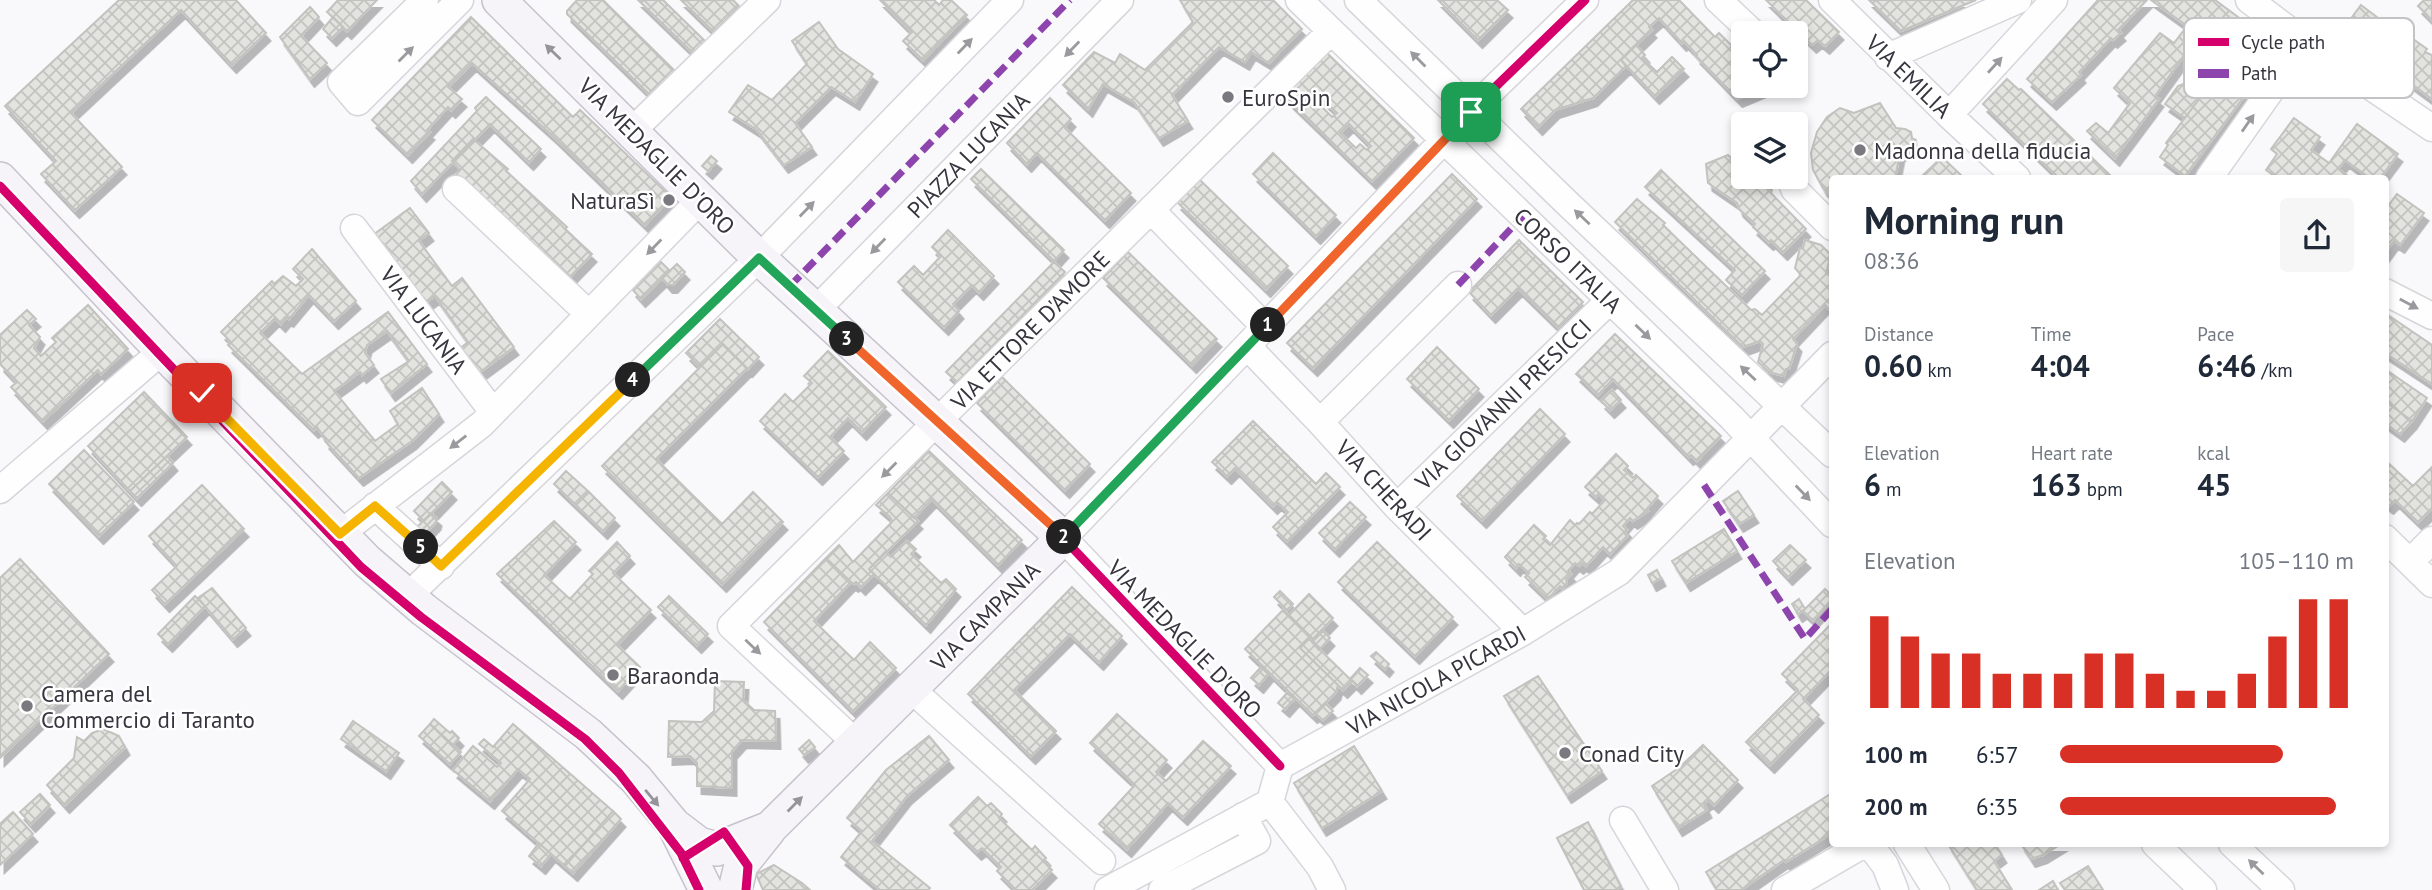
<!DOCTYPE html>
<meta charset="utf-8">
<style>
:root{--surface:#fff;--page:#f6f6f7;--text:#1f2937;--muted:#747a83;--accent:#d93025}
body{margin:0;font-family:"PT Sans",sans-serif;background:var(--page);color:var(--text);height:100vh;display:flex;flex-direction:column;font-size:26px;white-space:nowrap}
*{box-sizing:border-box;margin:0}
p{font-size:23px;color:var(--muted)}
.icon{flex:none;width:38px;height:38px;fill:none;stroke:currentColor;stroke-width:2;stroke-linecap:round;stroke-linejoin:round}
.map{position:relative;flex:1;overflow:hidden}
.panel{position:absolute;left:1829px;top:175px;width:560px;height:672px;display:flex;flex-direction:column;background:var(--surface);border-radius:7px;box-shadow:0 4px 10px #0003}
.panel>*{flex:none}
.buttons{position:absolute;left:1731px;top:21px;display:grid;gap:14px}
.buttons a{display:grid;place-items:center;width:77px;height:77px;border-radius:7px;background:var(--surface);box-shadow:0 4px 10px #0003;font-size:35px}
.pin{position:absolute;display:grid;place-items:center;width:60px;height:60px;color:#fff;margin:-30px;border-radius:14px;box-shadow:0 4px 10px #0006}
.km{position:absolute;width:35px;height:35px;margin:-18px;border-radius:50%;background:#222;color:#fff;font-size:19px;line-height:35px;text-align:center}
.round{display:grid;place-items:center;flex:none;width:74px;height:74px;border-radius:7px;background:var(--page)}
.summary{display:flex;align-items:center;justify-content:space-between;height:119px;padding:0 35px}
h1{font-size:38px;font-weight:700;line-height:52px}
.figures{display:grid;grid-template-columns:repeat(3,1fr);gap:10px;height:119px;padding:7px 35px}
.figures div{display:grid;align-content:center}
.figures b{font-size:30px;font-weight:700}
.figures small{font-size:19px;font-weight:400}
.figures p{font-size:19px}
.chart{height:196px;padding:14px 35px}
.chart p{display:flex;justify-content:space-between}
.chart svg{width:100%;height:126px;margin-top:7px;stroke:var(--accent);stroke-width:6}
ul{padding:0 35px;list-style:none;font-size:23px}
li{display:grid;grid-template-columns:112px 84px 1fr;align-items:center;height:52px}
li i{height:18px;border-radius:9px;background:var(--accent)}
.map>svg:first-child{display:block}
.building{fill:url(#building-cross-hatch);stroke:#c2c2be;stroke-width:2;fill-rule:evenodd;filter:url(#shadow)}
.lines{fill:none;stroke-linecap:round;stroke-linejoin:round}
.minor-casing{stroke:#d7d5da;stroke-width:29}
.major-casing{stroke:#c6c3cd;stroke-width:36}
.minor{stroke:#fefefe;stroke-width:26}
.major{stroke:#f6f4f8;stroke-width:33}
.quiet{stroke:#8e44ad;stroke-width:7;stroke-dasharray:14 7;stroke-linecap:butt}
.cycleway-casing{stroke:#fff;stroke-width:13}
.cycleway{stroke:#d6006c;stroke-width:9}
.oneway{fill:#9a999e}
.oneway2{fill:#96949b}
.split-1-casing{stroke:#fff;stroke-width:14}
.split-2-casing{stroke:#fff;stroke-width:14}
.split-3-casing{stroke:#fff;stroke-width:14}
.split-4-casing{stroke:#fff;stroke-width:14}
.split-5-casing{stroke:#fff;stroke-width:14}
.split-6-casing{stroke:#fff;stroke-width:14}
.split-1{stroke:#f0652b;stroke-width:9}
.split-2{stroke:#22a559;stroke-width:9}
.split-3{stroke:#f0652b;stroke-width:9}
.split-4{stroke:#22a559;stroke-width:9}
.split-5{stroke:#f5b400;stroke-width:9}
.split-6{stroke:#f5b400;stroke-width:9}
.poi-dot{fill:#7b7980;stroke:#fff;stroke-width:2.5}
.labels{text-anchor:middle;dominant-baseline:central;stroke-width:5;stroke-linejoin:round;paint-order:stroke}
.street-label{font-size:23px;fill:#37343e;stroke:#fff}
.poi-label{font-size:23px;fill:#37343e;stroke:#fff;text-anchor:start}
.key{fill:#fff;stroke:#c3c2c5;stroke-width:2}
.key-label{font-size:19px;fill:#37343e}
</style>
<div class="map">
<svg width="2432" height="890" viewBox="0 0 2432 890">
<defs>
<pattern id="building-cross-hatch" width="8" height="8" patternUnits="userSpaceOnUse" patternTransform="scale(1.75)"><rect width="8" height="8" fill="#e3e3df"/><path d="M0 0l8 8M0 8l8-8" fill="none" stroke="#c3c3c0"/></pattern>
<filter id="shadow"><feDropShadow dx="4.5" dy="8" stdDeviation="0" flood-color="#0004"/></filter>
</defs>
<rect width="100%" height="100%" fill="#f9f8fb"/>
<!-- building -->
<path class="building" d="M119,0H236L266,33L232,65L181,10L71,113L122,167L75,210L41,174L56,161L5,106Z
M338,0H377L347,31L327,12Z
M577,0H603L675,71L651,96L567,14V11Z
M638,0H663L705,41L693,53Z
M681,0H733L739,6L714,32Z
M880,0H934L939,5L943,0H951L967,15L923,60L903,41L912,32Z
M1180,0H1273L1302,29L1269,63L1251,52L1245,62L1219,47L1172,95L1188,121L1159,138L1134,102L1103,84L1088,109L1063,85L1094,52L1115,63L1120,54L1145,70L1193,22Z
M1438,0H1497L1508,10L1478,40Z
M1633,0H1679L1715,37L1719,33L1743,57V86H1769L1738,99L1696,56L1697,55L1684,41L1682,43L1659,18L1649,27L1652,30L1621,60L1626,66L1593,98L1555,110L1538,127L1521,109Z
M1766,0H1806L1839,32L1825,46L1818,40L1812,45Z
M1869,0H1976L1901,31Z
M2098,0H2147L2118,30L2121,33L2113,40L2111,38L2079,72L2081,75L2052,102L2027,79Z
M2151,0H2215L2280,48L2185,176L2160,157L2168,145L2166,143L2230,58L2199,35L2155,96L2159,99L2115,158L2087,131L2096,123L2108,133L2130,103L2114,88L2160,33L2174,43L2187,26Z
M2424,0H2432V20L2418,6Z
M2361,5L2406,39L2409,36L2427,49L2425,52L2432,55V99L2341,32Z
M310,7L319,17L301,36L327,63L310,79L280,37Z
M333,17L343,27L332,38L323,29Z
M471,17L573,117L580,110L671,197L645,225L554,137L472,63L448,87L462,99L451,110L448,107L427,130L430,132L408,155L372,120Z
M819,22L838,49L873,74L855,102L831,87L795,123L812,147L784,165L757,130L729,112L748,85L772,100L807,64L792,41Z
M2210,43L2230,58L2185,118L2165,104L2178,86L2186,83L2191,87L2211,61L2202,55Z
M1636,45L1645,55L1642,58L1657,72L1672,57L1684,69L1655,96L1621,60Z
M1325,51L1414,138L1372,181L1283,95ZM1318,95L1337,113L1332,117L1319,104L1315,108L1310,103ZM1349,124L1371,146L1367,150L1360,144L1356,148L1340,133Z
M2007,79L2019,90L2021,89L2113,178H2059L1983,104Z
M486,97L541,149L529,162L490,124L422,194L411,181L477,111L475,108Z
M1050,98L1071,119L1064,127L1131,193L1105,220L1037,153L1027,164L1007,143Z
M1880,103L1896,128L1905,129L1911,132L1913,144L1906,151L1900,153L1895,178H1832V197L1823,188L1813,170L1811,153L1817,132L1827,117L1840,108L1854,113Z
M2294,118L2320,137L2311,150L2329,163L2357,124L2398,154L2380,178H2365L2367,176L2345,160L2338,169L2351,178H2277L2266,170L2277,154L2271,149Z
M473,139L508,169L506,171L567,227L565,229L592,254L566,281L455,176L460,170L452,161Z
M1743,152V177H1767V189L1806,229L1783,252L1771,240L1769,242L1753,227L1755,224L1739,209L1737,203L1708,183L1706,164L1728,155L1730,157Z
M1273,153L1336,215L1316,236L1253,174Z
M711,156L717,161L708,171L702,166Z
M1942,157L1964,178H1920Z
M981,169L1064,250L1054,261L971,179Z
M1661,170L1765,271L1742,295L1726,280L1735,270L1645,187Z
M1452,174L1477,199L1313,368L1287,343Z
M1199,179L1288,266L1266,289L1177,202Z
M2397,194L2424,213L2400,245L2394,241L2385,253V205L2388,206Z
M1637,199L1665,223L1663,225L1751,310L1755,309L1762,315L1801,275L1795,268L1800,248H1803L1805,240L1821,245L1831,255L1826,273L1830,276H1832V309L1830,310L1825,305L1793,339L1797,344L1789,369H1786L1784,376L1769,372L1758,362L1763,344L1760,341L1743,347L1615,222Z
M410,208L429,233L419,241L452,286L462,278L514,347L476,375L458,350L468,342L435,296L424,304L373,235Z
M948,230L994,276L979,292L972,285L953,304L959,311L944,327L898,282L914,266L923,275L941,256L932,247Z
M1519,240L1583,302L1558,327L1518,288L1491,315L1469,292Z
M312,249L356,301L334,321L309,295L289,319L287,317L281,324L275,318L260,333L302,374L388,312L427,364L391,393L381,379L409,361L387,331L367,345L365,353L374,365L362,375L360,372L334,391L375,441L398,424L390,411L422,388L439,414L412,441L359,478L325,441L326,440L317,427L314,430L228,345L231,342L221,332L272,281L274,284L283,276L296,286L303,279L293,269Z
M1128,252L1217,339L1192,365L1103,278Z
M660,261L670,271L641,299L632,289Z
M1054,262L1065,272L957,382L946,372Z
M677,264L685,272L673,285H668L662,278Z
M88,305L128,349L101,374L98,370L43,421L11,387L17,382L0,364V335L27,310L36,319L29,325L40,337L34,348L41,356L56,342L52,338Z
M2385,313L2432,345V384L2385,353Z
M720,319L759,357L748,369L723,344L700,367L686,353Z
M1615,334L1721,436L1697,461L1691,455L1689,457L1613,379L1598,395L1576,374Z
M723,344L747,368L656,459L722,524L753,492L783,522L722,584L602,466Z
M1437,347L1479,389L1449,420L1407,379Z
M828,351L886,407L862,432L848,418L830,437L844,451L818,477L760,421L785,394L793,402L812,383L804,376Z
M2385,369L2427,398L2412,421L2385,401Z
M1002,377L1090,464L1065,490L977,403Z
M1612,390L1621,400L1610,410L1601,401Z
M144,392L187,437L130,491L88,446Z
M2385,401L2412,421L2400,434L2385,423Z
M1540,409L1565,434L1482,520L1457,496Z
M1253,421L1316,484L1326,473L1340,487L1287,541L1273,527L1288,512L1277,502L1273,506L1235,468L1227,476L1212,462Z
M84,450L134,502L99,536L49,484Z
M929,451L1022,540L998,565L932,499L914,518L888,493Z
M1616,454L1628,466L1624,470L1633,478L1636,475L1658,496L1646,510L1648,511L1633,521L1630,518L1623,526L1627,530L1624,533L1627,536L1610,554L1603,547L1586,566L1582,563L1579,566L1575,563L1568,571L1571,574L1566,579L1567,583L1562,588L1560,586L1548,599L1525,577L1529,573L1519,564L1516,568L1505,557L1534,525L1546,536L1543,539L1550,545L1570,520L1575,525L1577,523L1579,524L1590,512L1592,514L1605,500L1598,494L1596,497L1585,487Z
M167,456L173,463L137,498L130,491Z
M2385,460L2413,486L2432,467V508L2418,522L2395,500L2389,506L2385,503Z
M566,471L589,492L576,505L554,484Z
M442,482L452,492L424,521L414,511Z
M202,485L244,529L165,604L152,590L177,566L149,536Z
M1738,491L1754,515L1739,524L1723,501Z
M589,492L615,518L603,531L576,505Z
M888,493L918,521L869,569L874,574L861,587L856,582L854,584L851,582L826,558L839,545L853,562L889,525L892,521L890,517L876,505Z
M1350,502L1366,517L1335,549L1319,533Z
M431,513L437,518L436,522L423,536L416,528Z
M554,521L576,542L544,575L570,599L593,574L589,571L617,542L630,556L613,573L651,610L617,645L640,667L618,691L497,574Z
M1724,529L1737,551L1686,583L1672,561Z
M907,541L916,549L911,554L941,583L946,579L956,589L926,625L869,569L885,552L891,557Z
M1377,542L1453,617L1415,656L1338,582Z
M1790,545L1806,560L1788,577L1773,561Z
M826,558L851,582L814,621L854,660L870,642L896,668L853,711L764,622Z
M20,559L109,654L0,758V578Z
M1657,570L1661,578L1652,583L1648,575Z
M1072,587L1122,636L1099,662L1070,634L1014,690L1056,731L1031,756L968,694Z
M212,588L246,628L233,639L198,598Z
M1825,589L1832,596V599L1813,620L1803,611Z
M1280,591L1293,604L1287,610L1274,597Z
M1309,594L1333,618L1313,639L1289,615Z
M195,596L205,606L168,644L158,634Z
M669,596L708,634L697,645L658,607Z
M1799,599L1805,609L1798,614L1792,604Z
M1283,610L1311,637L1300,648L1338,685L1336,692L1313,715L1245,649Z
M1831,624L1832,669L1803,699L1819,715L1770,765L1746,742L1798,690L1782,674Z
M1323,631L1330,638L1319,650L1312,642Z
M1309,639L1352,681L1343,690L1300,648Z
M1376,652L1389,664L1385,669L1371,656Z
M1261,667L1268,674L1259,685L1251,678Z
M1360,668L1368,675L1357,686L1350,679Z
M1538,676L1602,771L1567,795L1504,696Z
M715,681L744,682L743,700L754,710L775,711L776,741L742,740L732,751V788L697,786V763L690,756L668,757L669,721L702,722L714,711Z
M1287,693L1294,699L1285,709L1278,703Z
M1325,703L1333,711L1323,720L1315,713Z
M1117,714L1167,760L1156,772L1166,781L1203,741L1231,766L1183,817L1168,803L1127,849L1099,824L1135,785L1090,743Z
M434,719L450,733L452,731L459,738L453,745L430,724Z
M353,721L399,753L386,771L341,739Z
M430,724L461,752L450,764L419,736Z
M513,724L613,811L565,866L502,811L530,779L518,769L490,801L453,770L473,746L497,767L501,763L479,744L484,739L493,747Z
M103,729L119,736L125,747L65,805L47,785L74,758L77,737L84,741L92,733Z
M929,736L949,760L907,796L872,841L930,888L928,890H880L841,857L862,831L847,818L886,770Z
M809,740L815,747L804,755L799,749Z
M1703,745L1738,780L1714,805L1709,800L1704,804L1707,810L1678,828L1652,786L1680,767Z
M1354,746L1382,791L1322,828L1294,783Z
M1832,793V833L1786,862L1784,860L1741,890H1717L1706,872Z
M40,794L50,805L31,824L20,812Z
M978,797L987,806L991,803L1002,814L999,818L1032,850L1035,846L1046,858L1043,861L1052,870L1032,890H1016L997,871L1001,867L982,848L977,852L950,825Z
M613,811L621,819L573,873L565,866Z
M13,812L33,834L0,865V824Z
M1588,822L1621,887L1615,890H1584L1557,838Z
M539,843L551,854L541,866L529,856Z
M1948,844H1995L2002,855L1994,861L2012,890H1977Z
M2021,844H2061L2043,855L2031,859Z
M774,865L802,883L810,890H763L756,874Z
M2088,866L2103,890H2065L2060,883Z
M2053,881L2058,890H2039Z"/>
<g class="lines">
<!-- minor casing -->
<g class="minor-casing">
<path id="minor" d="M425,0L341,82L358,102L460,0
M1299,0L1732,418L1832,524
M1358,0L1566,202L1832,454
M1718,0L1753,33
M1832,0L1949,115L2017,178
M2249,0L2305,42L2432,128
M1888,57L2018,0
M1949,115L2054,0
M633,130L767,0
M1790,177L1794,189L1832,227
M2209,178L2305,42
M456,189L589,314
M1151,210L1265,327
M354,228L493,412
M2385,292L2432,316
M816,310L1120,0
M1247,346L1320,422L1397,507L1523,632
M1320,422L1458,285
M0,490L162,351
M375,506L441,566
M1397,507L1610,300
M340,534L482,424L702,198
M2385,538L2432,584
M2410,562L2432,540
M408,596L759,258L1010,0
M911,689L1102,861
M856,743L731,626L1331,31
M1280,766L1063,538L1487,95L1585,0
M1270,802L1320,867L1332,890
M1623,820L1665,890
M1869,844L1885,865L1895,890
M1907,844L1936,890
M2155,844L2203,890
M2232,844L2281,890
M1108,890L1270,802L1280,766L1523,632L1619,572L1832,355
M1162,890L1257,841L1243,816
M1785,890L1864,844"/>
</g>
<!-- major casing -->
<g class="major-casing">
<path id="major" d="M499,0L759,258L1063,538L770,828L717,849L699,844L674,825
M0,179L162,351L367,561L424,610L588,734L636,779L674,825L706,890
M735,890L741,865L769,830"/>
</g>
<!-- minor -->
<use href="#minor" class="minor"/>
<!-- major -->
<use href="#major" class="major"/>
<!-- quiet -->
<path class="quiet" d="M1458,285L1523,216
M790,286L1070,0
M1704,485L1805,639L1832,609"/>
<!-- cycleway casing -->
<g class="cycleway-casing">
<path id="cycleway" d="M0,186L361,567L421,617L585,739L619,773L681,853L699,890
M1280,766L1063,538L1487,95L1585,0
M683,858L724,832L748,866L746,890"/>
</g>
<!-- cycleway -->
<use href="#cycleway" class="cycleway"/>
</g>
<!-- one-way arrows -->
<defs><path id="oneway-solid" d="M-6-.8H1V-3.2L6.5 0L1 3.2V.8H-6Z" transform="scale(1.75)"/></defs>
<g class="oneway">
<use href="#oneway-solid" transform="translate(965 46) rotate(-46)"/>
<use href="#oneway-solid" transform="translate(1072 49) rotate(134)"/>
<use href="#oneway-solid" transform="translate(406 54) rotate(-45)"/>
<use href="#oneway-solid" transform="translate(1418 59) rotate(-135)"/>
<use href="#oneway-solid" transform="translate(1995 65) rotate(-48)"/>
<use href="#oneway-solid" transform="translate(2248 123) rotate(-55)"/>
<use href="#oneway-solid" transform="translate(807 209) rotate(-46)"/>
<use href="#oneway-solid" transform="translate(1582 217) rotate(-137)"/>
<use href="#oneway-solid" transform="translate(878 246) rotate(134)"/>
<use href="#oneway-solid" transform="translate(654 247) rotate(134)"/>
<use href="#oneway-solid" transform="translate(2409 304) rotate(28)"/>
<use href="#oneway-solid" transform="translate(1643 332) rotate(44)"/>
<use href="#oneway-solid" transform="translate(1748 373) rotate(-137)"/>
<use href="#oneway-solid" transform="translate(458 442) rotate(142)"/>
<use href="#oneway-solid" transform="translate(889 470) rotate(135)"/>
<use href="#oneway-solid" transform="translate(1803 493) rotate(46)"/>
<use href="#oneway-solid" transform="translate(753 647) rotate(43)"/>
<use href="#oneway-solid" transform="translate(2256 867) rotate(-136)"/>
</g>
<g class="oneway2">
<use href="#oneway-solid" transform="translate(553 52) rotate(-136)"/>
<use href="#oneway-solid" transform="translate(652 798) rotate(50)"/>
<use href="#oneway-solid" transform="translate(795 804) rotate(-45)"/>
</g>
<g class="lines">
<!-- split-1 casing -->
<g class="split-1-casing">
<path id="split-1" d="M1268,325L1471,112"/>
</g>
<!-- split-2 casing -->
<g class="split-2-casing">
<path id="split-2" d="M1064,537L1268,325"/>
</g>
<!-- split-3 casing -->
<g class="split-3-casing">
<path id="split-3" d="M847,339L1064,537"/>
</g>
<!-- split-4 casing -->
<g class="split-4-casing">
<path id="split-4" d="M633,380L759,258L847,339"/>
</g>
<!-- split-5 casing -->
<g class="split-5-casing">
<path id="split-5" d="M421,547L441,566L633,380"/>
</g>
<!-- split-6 casing -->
<g class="split-6-casing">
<path id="split-6" d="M202,393L340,534L375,506L421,547"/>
</g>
<!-- split-1 -->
<use href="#split-1" class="split-1"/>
<!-- split-2 -->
<use href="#split-2" class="split-2"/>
<!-- split-3 -->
<use href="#split-3" class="split-3"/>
<!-- split-4 -->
<use href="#split-4" class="split-4"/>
<!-- split-5 -->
<use href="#split-5" class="split-5"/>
<!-- split-6 -->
<use href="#split-6" class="split-6"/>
</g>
<!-- markers -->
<g class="poi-dot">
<circle cx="1228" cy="97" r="7"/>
<circle cx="1860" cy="150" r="7"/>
<circle cx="669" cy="200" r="7"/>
<circle cx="613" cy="675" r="7"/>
<circle cx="27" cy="706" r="7"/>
<circle cx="1565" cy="753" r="7"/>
</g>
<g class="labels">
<!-- street labels -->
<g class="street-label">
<text transform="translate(1909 76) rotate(44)">VIA EMILIA</text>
<text transform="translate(968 155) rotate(-46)">PIAZZA LUCANIA</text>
<text transform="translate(657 156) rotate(45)">VIA MEDAGLIE D'ORO</text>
<text transform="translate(1568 260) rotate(44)">CORSO ITALIA</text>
<text transform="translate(424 320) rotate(53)">VIA LUCANIA</text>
<text transform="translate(1030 330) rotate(-45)">VIA ETTORE D'AMORE</text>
<text transform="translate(1503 404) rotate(-44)">VIA GIOVANNI PRESICCI</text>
<text transform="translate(1384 490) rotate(47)">VIA CHERADI</text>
<text transform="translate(985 616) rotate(-45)">VIA CAMPANIA</text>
<text transform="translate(1185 639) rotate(46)">VIA MEDAGLIE D'ORO</text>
<text transform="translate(1436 680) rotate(-29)">VIA NICOLA PICARDI</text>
</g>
<!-- poi labels -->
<g class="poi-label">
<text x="1242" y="97">EuroSpin</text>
<text x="1874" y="150">Madonna della fiducia</text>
<text x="655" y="200" text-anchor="end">NaturaSì</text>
<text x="627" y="675">Baraonda</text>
<text x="41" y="693">Camera del<tspan x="41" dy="26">Commercio di Taranto</tspan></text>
<text x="1579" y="753">Conad City</text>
</g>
</g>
<!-- legend -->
<rect x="2184" y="18" width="230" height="80" rx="10" class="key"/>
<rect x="2198" y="38" width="31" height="8" fill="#d6006c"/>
<rect x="2198" y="69" width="31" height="9" fill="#8e44ad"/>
<g class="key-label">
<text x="2241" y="49">Cycle path</text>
<text x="2241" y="80">Path</text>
</g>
</svg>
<div class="buttons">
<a><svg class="icon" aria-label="locate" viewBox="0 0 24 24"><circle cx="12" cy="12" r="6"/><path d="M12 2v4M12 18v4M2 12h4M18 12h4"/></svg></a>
<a><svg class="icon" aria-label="layers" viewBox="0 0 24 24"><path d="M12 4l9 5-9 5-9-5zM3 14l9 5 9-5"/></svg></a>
</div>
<div class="pin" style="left:1471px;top:112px;background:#1e9e55"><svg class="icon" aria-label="arrive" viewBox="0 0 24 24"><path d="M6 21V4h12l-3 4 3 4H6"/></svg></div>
<div class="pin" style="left:202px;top:393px;background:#d93025"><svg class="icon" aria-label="check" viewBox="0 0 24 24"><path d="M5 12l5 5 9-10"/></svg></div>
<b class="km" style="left:1268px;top:325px">1</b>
<b class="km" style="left:1064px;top:537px">2</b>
<b class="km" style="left:847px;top:339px">3</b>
<b class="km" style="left:633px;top:380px">4</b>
<b class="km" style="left:421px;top:547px">5</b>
<section class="panel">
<div class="summary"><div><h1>Morning run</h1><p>08:36</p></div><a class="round"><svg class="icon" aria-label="share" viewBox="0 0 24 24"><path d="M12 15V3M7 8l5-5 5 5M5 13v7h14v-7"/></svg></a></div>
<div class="figures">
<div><p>Distance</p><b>0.60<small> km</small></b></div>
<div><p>Time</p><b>4:04</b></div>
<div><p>Pace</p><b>6:46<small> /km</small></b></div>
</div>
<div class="figures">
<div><p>Elevation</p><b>6<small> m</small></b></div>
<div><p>Heart rate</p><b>163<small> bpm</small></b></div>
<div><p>kcal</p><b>45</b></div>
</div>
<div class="chart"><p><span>Elevation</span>105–110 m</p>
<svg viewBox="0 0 160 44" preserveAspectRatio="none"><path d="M5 44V12M15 44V19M25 44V25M35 44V25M45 44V32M55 44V32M65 44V32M75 44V25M85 44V25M95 44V32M105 44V38M115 44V38M125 44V32M135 44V19M145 44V6M155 44V6"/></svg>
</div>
<ul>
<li><b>100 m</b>6:57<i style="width:76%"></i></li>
<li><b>200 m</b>6:35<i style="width:94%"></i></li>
</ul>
</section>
</div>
